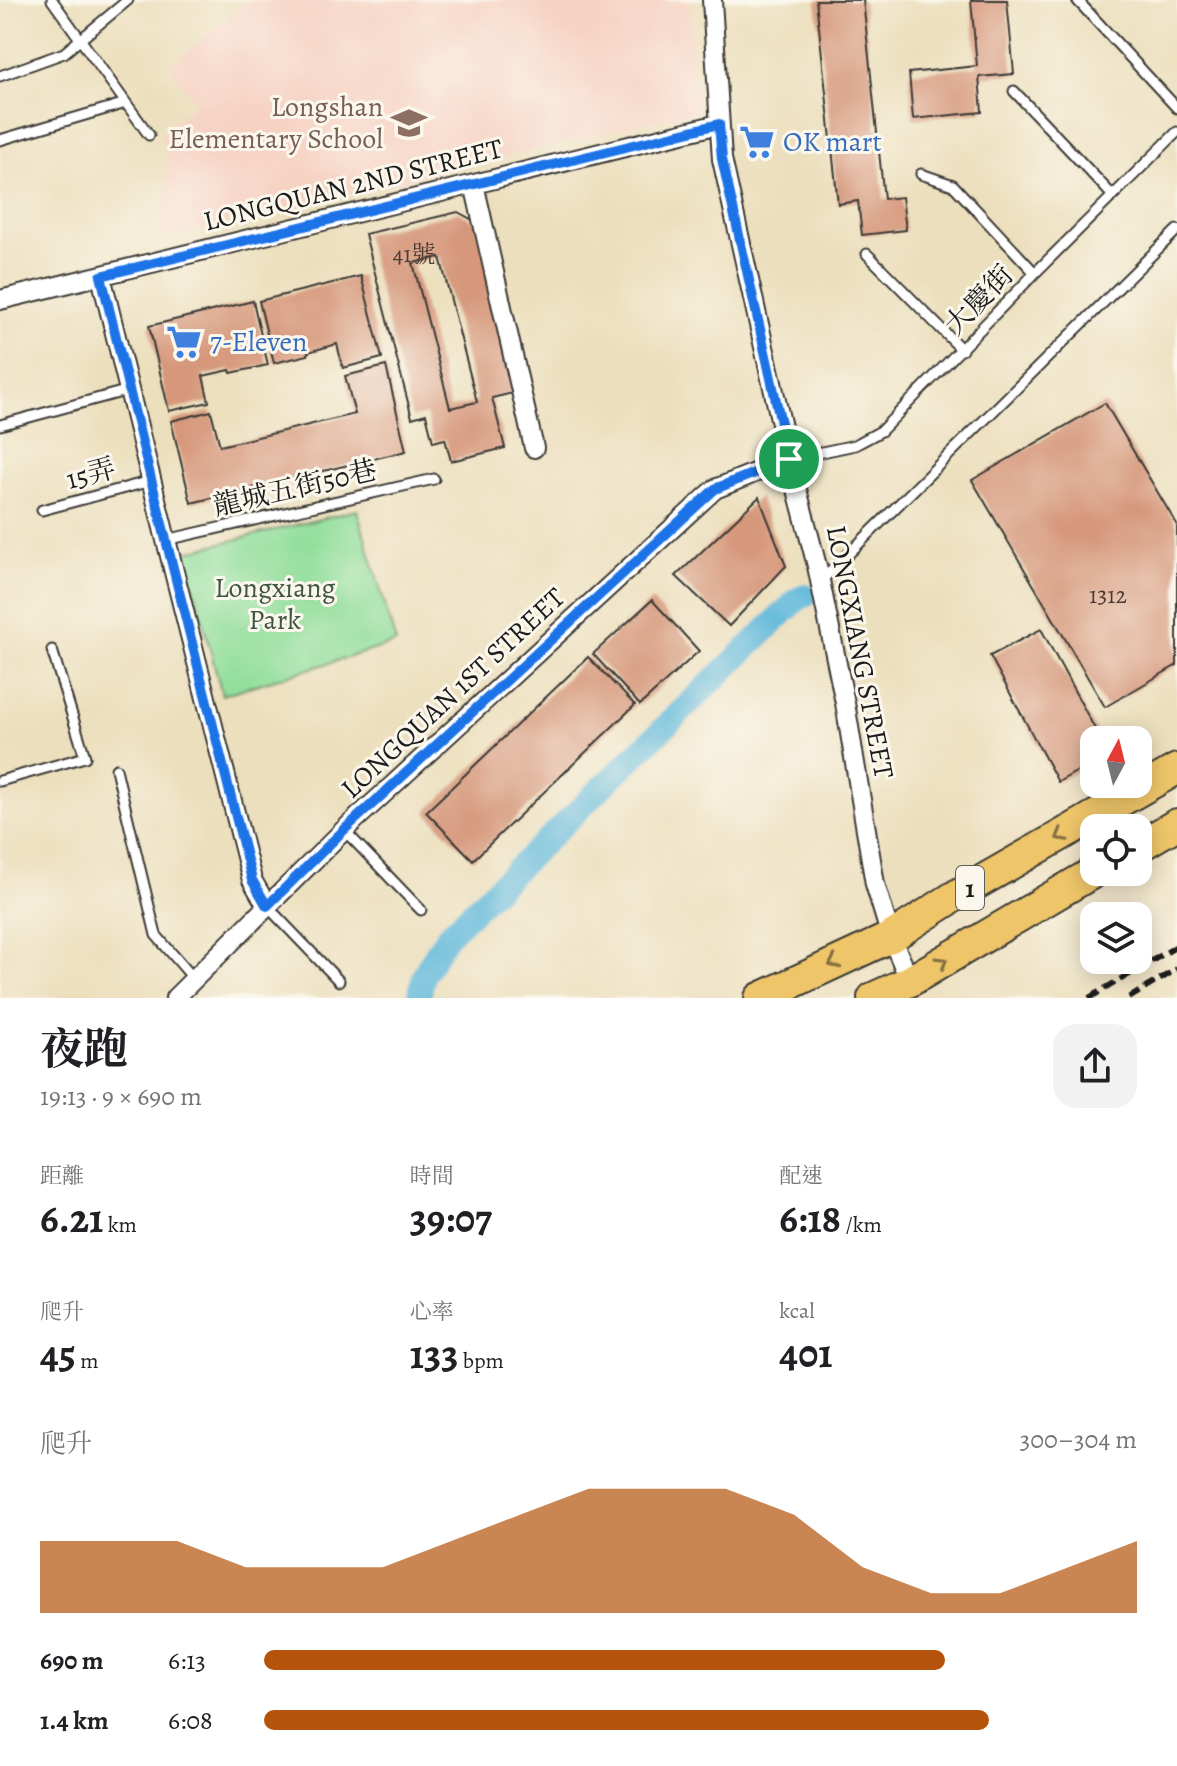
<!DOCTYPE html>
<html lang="zh-TW">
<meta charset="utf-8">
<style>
:root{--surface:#fff;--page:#f2f2f2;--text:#202124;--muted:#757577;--accent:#b45309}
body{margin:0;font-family:Alegreya,"Noto Serif TC",serif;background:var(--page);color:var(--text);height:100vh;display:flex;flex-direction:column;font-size:30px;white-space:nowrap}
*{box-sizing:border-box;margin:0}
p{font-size:26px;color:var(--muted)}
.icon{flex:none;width:44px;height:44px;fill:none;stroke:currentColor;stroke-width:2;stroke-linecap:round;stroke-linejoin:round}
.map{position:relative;height:998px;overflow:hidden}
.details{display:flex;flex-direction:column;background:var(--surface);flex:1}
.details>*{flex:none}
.needle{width:52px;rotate:7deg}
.controls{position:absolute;left:1080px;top:726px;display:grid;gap:16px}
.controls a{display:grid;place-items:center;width:72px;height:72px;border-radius:16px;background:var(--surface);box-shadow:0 4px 20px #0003;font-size:40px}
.pin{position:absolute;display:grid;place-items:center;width:68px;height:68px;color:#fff;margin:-34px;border:4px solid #fff;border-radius:50%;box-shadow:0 2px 8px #0007}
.round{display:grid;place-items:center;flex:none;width:84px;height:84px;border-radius:24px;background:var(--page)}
.summary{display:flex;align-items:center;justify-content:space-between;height:136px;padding:0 40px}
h1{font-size:44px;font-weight:700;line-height:60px}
.figures{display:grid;grid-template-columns:repeat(3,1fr);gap:12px;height:136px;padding:8px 40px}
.figures div{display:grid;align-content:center}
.figures b{font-size:40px;font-weight:700}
.figures small{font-size:22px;font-weight:400}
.figures p{font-size:22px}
.chart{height:224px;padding:16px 40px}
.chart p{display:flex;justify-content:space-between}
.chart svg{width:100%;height:144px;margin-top:8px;fill:var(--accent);opacity:.7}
ul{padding:0 40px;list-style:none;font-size:26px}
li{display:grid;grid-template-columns:128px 96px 1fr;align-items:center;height:60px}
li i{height:20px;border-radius:10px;background:var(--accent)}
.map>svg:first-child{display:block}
.built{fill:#f6d2c3}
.green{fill:#91de9b;stroke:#567d5c;stroke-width:2}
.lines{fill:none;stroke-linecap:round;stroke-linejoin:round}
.canal{stroke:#5db7da;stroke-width:24}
.building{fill:#d6977a;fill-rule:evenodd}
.service-casing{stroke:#3b3934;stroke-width:13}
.minor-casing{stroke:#3b3934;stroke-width:22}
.primary-casing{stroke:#3b3934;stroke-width:34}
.service{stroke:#fff;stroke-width:9}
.minor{stroke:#fff;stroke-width:18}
.primary{stroke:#eec569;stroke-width:30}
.rail{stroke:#1c1c1c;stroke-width:6;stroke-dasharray:12 6;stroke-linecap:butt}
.oneway{stroke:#857042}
.route-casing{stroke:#fff;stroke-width:16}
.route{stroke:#1a73e8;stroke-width:10}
.labels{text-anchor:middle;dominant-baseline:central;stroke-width:6;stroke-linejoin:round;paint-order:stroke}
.number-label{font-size:24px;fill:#4a3b34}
.shield{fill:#fbf7ec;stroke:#5f5e5a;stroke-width:2}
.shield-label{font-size:26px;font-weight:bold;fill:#1c1c1c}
.education-label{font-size:28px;fill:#785e54;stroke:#fbf7ec;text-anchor:end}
.shop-label{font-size:28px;fill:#366cbe;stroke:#fbf7ec;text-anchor:start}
.street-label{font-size:28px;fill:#1c1c1c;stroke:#fbf7ec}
.park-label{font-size:28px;fill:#3f5642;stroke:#fbf7ec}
</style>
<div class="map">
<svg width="1177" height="998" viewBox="0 0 1177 998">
<rect width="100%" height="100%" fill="#fbf7ec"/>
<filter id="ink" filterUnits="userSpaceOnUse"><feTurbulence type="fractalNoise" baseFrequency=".0125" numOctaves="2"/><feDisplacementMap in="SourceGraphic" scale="16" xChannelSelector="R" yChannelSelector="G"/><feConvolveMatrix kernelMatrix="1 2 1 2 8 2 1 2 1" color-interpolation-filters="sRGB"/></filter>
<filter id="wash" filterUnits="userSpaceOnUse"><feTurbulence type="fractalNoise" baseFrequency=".006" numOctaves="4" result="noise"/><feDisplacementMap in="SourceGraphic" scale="32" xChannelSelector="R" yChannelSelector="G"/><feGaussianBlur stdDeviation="1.8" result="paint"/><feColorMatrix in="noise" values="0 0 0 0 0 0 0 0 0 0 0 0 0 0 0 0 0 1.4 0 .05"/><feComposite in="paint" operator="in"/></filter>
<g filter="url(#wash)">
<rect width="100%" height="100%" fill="#ecdfbd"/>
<!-- built -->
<path class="built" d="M248,0H690L696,111L156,240L167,185L168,160L161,135L196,102L169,67Z"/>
<!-- green -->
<path class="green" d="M357,510L396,643L222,695L185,552Z"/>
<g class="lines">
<!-- canal -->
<path class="canal" d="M419,998L424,974L446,937L798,599L805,596"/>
</g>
<g id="blocks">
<!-- building -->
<path class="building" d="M816,0H863L884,199L902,197L906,230L862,235L858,201L838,204Z
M971,0H1007L1014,74L979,77L982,112L913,119L909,73L977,66Z
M458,212L476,222L517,392L492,398L505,448L451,461L445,439L433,442L426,414L412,418L365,234ZM440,257L477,402L450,408L413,263Z
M361,276L382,358L343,368L337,344L308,352V355L274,363L259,301Z
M253,301L268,365L231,373L230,370L203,376L209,402L169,411L149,326Z
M386,366L406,451L191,503L171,421L211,411L220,446L355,414L345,376Z
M1105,403L1177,525V665L1105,707L972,480Z
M759,497L786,566L729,626L676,576Z
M652,600L699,651L640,705L593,654Z
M1041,629L1101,740H1094V762L1058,782L990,656Z
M588,657L635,705L473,860L426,812Z"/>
</g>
</g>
<g filter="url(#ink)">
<use href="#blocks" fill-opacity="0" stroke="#3b3934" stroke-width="2"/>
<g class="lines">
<!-- service casing -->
<g class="service-casing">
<path id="service" d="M52,0L149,135
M1077,0L1177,108
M0,76L64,53L128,0
M1014,91L1113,196
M0,140L126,103
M921,174L953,185L1035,273
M867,254L962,350
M0,425L129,390
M789,459L855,445L881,431L1035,273L1177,132
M42,510L151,481
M166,540L434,479
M820,582L1177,230
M116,769L156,935L194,979
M0,781L85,757L52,650
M344,830L421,910
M267,906L339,981"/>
</g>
<!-- minor casing -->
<g class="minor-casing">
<path id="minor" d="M712,0L722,159L789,459L817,566L845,703L875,884L891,937L910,981
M474,184L534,448
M101,276L166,540L252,880L267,906
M0,300L719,124
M175,998L344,830L715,489L789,459"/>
</g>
<!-- primary casing -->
<g class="primary-casing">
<path id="primary" d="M1138,847L1177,824
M760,998L891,937L955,896L1177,769
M873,998L910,981L1094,872"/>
</g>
<!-- service -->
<use href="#service" class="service"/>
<!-- minor -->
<use href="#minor" class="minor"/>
<!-- primary -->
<use href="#primary" class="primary"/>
<!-- rail -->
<path class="rail" d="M1089,998L1177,946
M1129,998L1177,969"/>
</g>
<!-- one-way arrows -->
<defs><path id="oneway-chevron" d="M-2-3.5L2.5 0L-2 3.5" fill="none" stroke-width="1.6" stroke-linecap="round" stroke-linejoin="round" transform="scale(2)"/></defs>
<g class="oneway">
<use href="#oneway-chevron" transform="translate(1061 836) rotate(150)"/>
<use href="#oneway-chevron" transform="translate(942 962) rotate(-31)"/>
<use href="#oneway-chevron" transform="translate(834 963) rotate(155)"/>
</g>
</g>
<g class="lines" filter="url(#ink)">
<!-- route casing -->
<g class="route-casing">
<path id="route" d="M719,124L722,159L789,459L715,489L344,830L267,906L252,880L166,540L101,276Z"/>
</g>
<!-- route -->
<use href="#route" class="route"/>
</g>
<!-- icons -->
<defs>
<g id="school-bare" transform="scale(2.76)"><path d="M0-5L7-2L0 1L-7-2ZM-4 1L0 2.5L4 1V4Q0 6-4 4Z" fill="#8d6e63" stroke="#fbf7ec" stroke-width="2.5" paint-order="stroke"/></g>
<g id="supermarket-bare" transform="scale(2.76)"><path d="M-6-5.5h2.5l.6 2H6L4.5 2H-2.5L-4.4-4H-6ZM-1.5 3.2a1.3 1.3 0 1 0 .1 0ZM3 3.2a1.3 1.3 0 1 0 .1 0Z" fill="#3f7fe0" stroke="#fbf7ec" stroke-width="2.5" paint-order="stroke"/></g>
</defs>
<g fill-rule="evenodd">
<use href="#school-bare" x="409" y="123"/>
<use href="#supermarket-bare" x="757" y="142"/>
<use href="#supermarket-bare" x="184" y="342"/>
</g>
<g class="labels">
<!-- number labels -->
<g class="number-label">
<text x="414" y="254">41號</text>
<text x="1108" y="595">1312</text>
</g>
<!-- shield labels -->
<rect class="shield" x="956" y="866" width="28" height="44" rx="6"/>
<g class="shield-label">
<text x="970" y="888">1</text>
</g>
<!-- education labels -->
<g class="education-label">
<text x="383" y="107">Longshan<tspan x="383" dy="32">Elementary School</tspan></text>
</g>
<!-- shop labels -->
<g class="shop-label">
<text x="783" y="142">OK mart</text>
<text x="210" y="342">7-Eleven</text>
</g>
<!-- street labels -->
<g class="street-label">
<text transform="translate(353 185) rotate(-14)">LONGQUAN 2ND STREET</text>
<text transform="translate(979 300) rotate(-46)">大慶街</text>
<text transform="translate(91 474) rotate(-15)">15弄</text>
<text transform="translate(295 488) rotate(-13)">龍城五街50巷</text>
<text transform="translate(860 652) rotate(79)">LONGXIANG STREET</text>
<text transform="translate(453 693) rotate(-43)">LONGQUAN 1ST STREET</text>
</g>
<!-- park labels -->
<g class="park-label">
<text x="275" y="588">Longxiang<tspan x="275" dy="32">Park</tspan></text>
</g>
</g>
</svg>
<div class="controls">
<a><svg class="needle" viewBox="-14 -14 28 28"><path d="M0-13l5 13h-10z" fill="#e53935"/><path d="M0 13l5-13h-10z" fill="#757577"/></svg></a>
<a><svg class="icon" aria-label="locate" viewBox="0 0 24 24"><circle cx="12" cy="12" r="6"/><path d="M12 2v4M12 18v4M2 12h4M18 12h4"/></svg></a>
<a><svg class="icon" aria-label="layers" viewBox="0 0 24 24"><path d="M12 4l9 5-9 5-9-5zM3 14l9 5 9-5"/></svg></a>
</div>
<div class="pin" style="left:789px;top:459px;background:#1e9e55"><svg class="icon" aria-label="arrive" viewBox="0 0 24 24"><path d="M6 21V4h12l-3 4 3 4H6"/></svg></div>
</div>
<section class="details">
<div class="summary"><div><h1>夜跑</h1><p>19:13 · 9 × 690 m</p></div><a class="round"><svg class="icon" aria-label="share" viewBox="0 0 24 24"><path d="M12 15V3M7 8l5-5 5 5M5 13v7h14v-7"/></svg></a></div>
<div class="figures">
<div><p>距離</p><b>6.21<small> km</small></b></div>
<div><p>時間</p><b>39:07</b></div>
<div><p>配速</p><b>6:18<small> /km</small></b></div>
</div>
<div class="figures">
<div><p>爬升</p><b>45<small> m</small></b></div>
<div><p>心率</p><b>133<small> bpm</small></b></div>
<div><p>kcal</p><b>401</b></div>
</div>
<div class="chart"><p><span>爬升</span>300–304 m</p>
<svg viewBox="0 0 160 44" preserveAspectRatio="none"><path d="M0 44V22L10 22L20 22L30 30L40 30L50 30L60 22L70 14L80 6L90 6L100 6L110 14L120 30L130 38L140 38L150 30L160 22V44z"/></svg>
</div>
<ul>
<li><b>690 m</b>6:13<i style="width:78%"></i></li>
<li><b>1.4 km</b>6:08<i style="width:83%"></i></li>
</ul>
</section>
